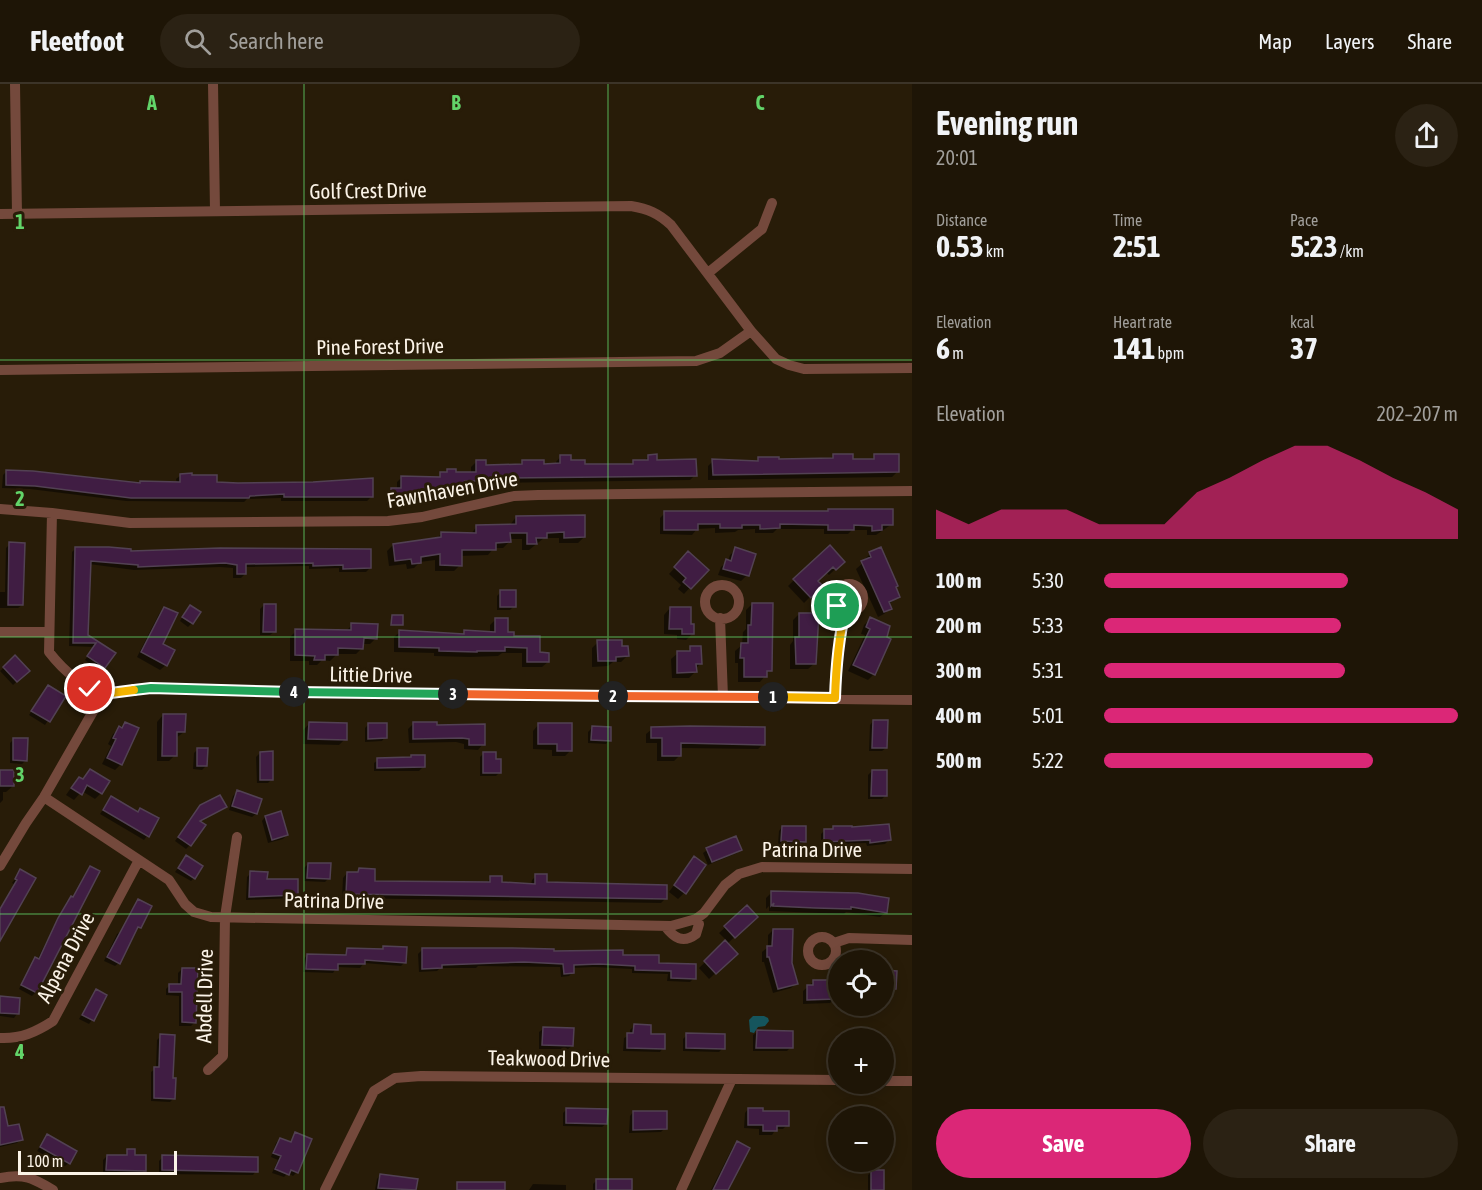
<!DOCTYPE html>
<meta charset="utf-8">
<style>
:root{--surface:#1e1506;--page:#2b2214;--text:#f1f3f6;--muted:#a19f9b;--line:#3c3428;--accent:#db2777}
body{margin:0;font-family:"Asap Condensed",sans-serif;background:var(--page);color:var(--text);height:100vh;display:flex;flex-direction:column;font-size:22px;white-space:nowrap}
*{box-sizing:border-box;margin:0}
p{font-size:20px;color:var(--muted)}
.icon{flex:none;width:33px;height:33px;fill:none;stroke:currentColor;stroke-width:2;stroke-linecap:round;stroke-linejoin:round}
.map{position:relative;flex:1;overflow:hidden}
.drawer{display:flex;flex-direction:column;background:var(--surface);width:570px}
.drawer>*{flex:none}
.buttons{position:absolute;left:828px;top:866px;display:grid;gap:12px}
.buttons a{display:grid;place-items:center;width:66px;height:66px;border-radius:50%;background:var(--surface);box-shadow:0 3px 15px #0003,0 0 0 2px var(--line);font-size:30px}
.scale{position:absolute;left:18px;bottom:15px;width:159px;box-sizing:border-box;padding-left:6px;border:3px solid #fbf3e7;border-top:0;font-size:16px;line-height:21px;white-space:nowrap;color:#fbf3e7;-webkit-text-stroke:4px #281c08;paint-order:stroke}
.pin{position:absolute;display:grid;place-items:center;width:51px;height:51px;color:#fff;margin:-26px;border:3px solid #fff;border-radius:50%;box-shadow:0 2px 6px #0007}
.km{position:absolute;width:30px;height:30px;margin:-15px;border-radius:50%;background:#222;color:#fff;font-size:16px;line-height:30px;text-align:center}
.round{display:grid;place-items:center;flex:none;width:63px;height:63px;border-radius:32px;background:var(--page)}
.headline{display:flex;align-items:center;justify-content:space-between;height:102px;padding:0 24px}
h1{font-size:33px;font-weight:700;line-height:45px}
.figures{display:grid;grid-template-columns:repeat(3,1fr);gap:9px;height:102px;padding:6px 24px}
.figures div{display:grid;align-content:center}
.figures b{font-size:30px;font-weight:700}
.figures small{font-size:16px;font-weight:400}
.figures p{font-size:16px}
.chart{height:168px;padding:12px 24px}
.chart p{display:flex;justify-content:space-between}
.chart svg{width:100%;height:108px;margin-top:6px;fill:var(--accent);opacity:.7}
.primary-button{display:flex;gap:12px;margin-top:auto;padding:12px 24px}
.primary-button a{flex:1;height:69px;border-radius:36px;background:var(--accent);color:#fff;font-size:24px;font-weight:700;line-height:69px;text-align:center}
.primary-button a+a{background:var(--page);color:var(--text)}
ul{padding:0 24px;list-style:none;font-size:20px}
li{display:grid;grid-template-columns:96px 72px 1fr;align-items:center;height:45px}
li i{height:15px;border-radius:8px;background:var(--accent)}
header{display:flex;align-items:center;gap:36px;box-sizing:border-box;height:84px;padding:0 30px;background:var(--surface);border-bottom:2px solid var(--line)}
header strong{font-size:28px}
nav{display:flex;gap:33px;margin-inline-start:auto;font-size:21px}
.search{width:420px;height:54px;background:var(--page);display:flex;align-items:center;gap:15px;box-sizing:border-box;padding:0 21px;border-radius:33px;color:var(--muted);font-size:22px}
main{display:flex;flex:1;min-height:0}
.map>svg:first-child{display:block}
.water{fill:#15555d}
.shadow{fill:#0007}
.building{fill:#401d43;stroke:#524153;stroke-width:1.5}
.lines{fill:none;stroke-linecap:round;stroke-linejoin:round}
.street{stroke:#74493c;stroke-width:10}
.split-1-casing{stroke:#fff;stroke-width:12}
.split-2-casing{stroke:#fff;stroke-width:12}
.split-3-casing{stroke:#fff;stroke-width:12}
.split-4-casing{stroke:#fff;stroke-width:12}
.split-5-casing{stroke:#fff;stroke-width:12}
.split-6-casing{stroke:#fff;stroke-width:12}
.split-1{stroke:#f5b400;stroke-width:8}
.split-2{stroke:#f0652b;stroke-width:8}
.split-3{stroke:#f0652b;stroke-width:8}
.split-4{stroke:#22a559;stroke-width:8}
.split-5{stroke:#22a559;stroke-width:8}
.split-6{stroke:#f5b400;stroke-width:8}
.grid{fill:none;stroke:#62d469;stroke-width:1.5;stroke-opacity:0.55}
.labels{text-anchor:middle;dominant-baseline:central;stroke-width:6;stroke-linejoin:round;paint-order:stroke}
.street-label{font-size:21px;fill:#fbf3e7;stroke:#281c08}
.grid-label{font-size:20px;text-anchor:middle;font-weight:bold;fill:#62d469;stroke:#281c08;stroke-width:6;stroke-linejoin:round;paint-order:stroke}
</style>
<header>
<strong>Fleetfoot</strong>
<div class="search"><svg class="icon" aria-label="search" viewBox="0 0 24 24"><circle cx="10" cy="10" r="6"/><path d="M15 15l6 6"/></svg>Search here</div>
<nav><a>Map</a><a>Layers</a><a>Share</a></nav>
</header>
<main>
<div class="map">
<svg width="912" height="1106" viewBox="0 0 912 1106">
<rect width="100%" height="100%" fill="#281c08"/>
<!-- water -->
<path class="water" d="M753,932H764L768,934L769,937L765,942L758,943L754,949L750,948L749,936Z"/>
<!-- shadow -->
<path class="shadow" d="M834,371L851,377H870L875,372L898,387L892,393L708,396V382L713,377L755,378L758,375L829,376Z
M561,372L569,377L583,381L629,382L634,377H644L649,372L655,377L695,391L690,396L496,399L493,401L463,402V405L458,410L425,411V415L420,420L386,421V411L391,405H397V398L402,393L436,395L447,386L454,389H471V383L476,378L485,383L518,382L522,378L542,381H556V378Z
M7,387L139,400H177L176,395L181,391L216,400L372,412L367,417H281V414L247,415L244,418L126,417L30,405L2,404L3,391Z
M665,429L892,440L876,451H867V446H852L848,450H824V445H777L773,449H755V445L738,446L735,448L715,449V444L697,445L692,451L660,450V434Z
M516,433L584,453L578,459H559V454H544L529,466H522V455H509V458L503,464H494L488,471L460,472V481L454,487H435V476L420,478L414,484L407,485L406,480L389,482L387,467L393,461L435,456L441,450H471L477,442L510,441Z
M10,460L22,521L18,524H0V508H5L6,464Z
M76,464L129,469L220,466L370,484L366,488H339V484L309,485V482L245,483V490L241,494H233V484L220,483L134,486L89,480L87,551L114,569L100,587L85,576L94,563L69,562L72,468Z
M736,465L747,491L741,497L718,491L721,483L728,477L730,471Z
M688,469L706,486L684,510L678,505L681,501L669,490Z
M870,470L894,504L898,513L888,521L890,524L884,530L878,533L856,485L864,478V476Z
M843,478L829,491L826,488L817,497L821,502L804,519L788,502L794,496Z
M501,508L514,522L510,526H497V512Z
M752,520L770,586L760,598H738V579H735V567L742,561L743,548L746,545V526Z
M264,521L274,548L270,551H260V525Z
M164,524L161,560L166,581L160,586L137,573L159,530Z
M670,524L690,541L692,550L686,556L677,555V551L664,550V531Z
M186,527L192,539L188,543L180,537Z
M799,530L815,579L808,585H790V561L793,557V536Z
M496,535L506,550L548,578L542,583H522V569H502L498,572L470,573L434,572V569L394,568V553L400,548L462,551L465,548L490,549V541Z
M870,535L874,590L868,596L848,587L865,551L861,550L864,541Z
M352,541L376,554L370,560H362V564L356,570H337L330,577L322,576L317,581H309V577H290V553L296,547L345,548Z
M598,558L621,563L627,572L621,578H613L608,582L592,583V564Z
M691,564L700,580L695,585V588L689,594H672L671,575L678,569L686,568Z
M15,574L28,587L13,601L0,587Z
M48,603L64,613L45,641L29,631Z
M163,631L184,648L176,654L175,671L169,677H157V638Z
M873,637L886,664L882,667H869L870,641Z
M126,639L137,645L121,680L115,686L102,680L111,662L108,660L113,650Z
M309,640L345,655L339,661L303,660V646Z
M369,640L385,653L382,657L365,658V644Z
M413,640L436,643L484,642L483,660L478,666L464,665V660L456,658L409,659L408,645Z
M539,640L571,666L565,672H552V666L533,665V647Z
M592,644L609,656L606,660L588,659V648Z
M652,645L763,660L758,665L680,664V671L674,677H657V659H646V650Z
M14,655L26,676L22,680L10,679V659Z
M198,665L206,682L202,686L193,685L194,669Z
M260,669L272,695L268,699H257L256,673Z
M484,669L495,676L500,688L496,692H480V673Z
M378,676L423,683L419,687H374V679Z
M90,687L101,709L95,715L82,707L74,716L66,711L73,701L79,695L82,696Z
M872,687L886,711L882,715H868V691Z
M0,688L13,702L6,708H3V716L0,719Z
M237,708L260,716L256,730L252,733L229,726L233,712Z
M111,714L147,752L144,756L100,730Z
M225,723L199,738L190,761L186,765L175,757L197,727Z
M280,729L287,751L283,755L268,759L262,737L265,733Z
M782,743L804,757L800,761L778,760L779,747Z
M834,743L889,756L885,760L867,762L866,759L821,761V750L825,746H831Z
M707,766H740L737,769L708,781L703,769Z
M694,774L684,809L678,815L669,808Z
M183,777L194,794L191,797L175,788Z
M308,780L329,794L325,798L304,797V784Z
M90,783L36,908L32,912L19,905L32,879L35,875L37,876L67,817L72,814Z
M359,785L373,798L486,800L491,793L500,799L531,801L532,796L536,792L546,800L665,815L661,819L342,814L343,794L347,789L355,790Z
M21,787L0,852V825L14,800L12,799Z
M251,789L266,797L297,811L293,814L246,816L247,793Z
M771,809L886,828L880,833L846,828L844,830L769,827V822L766,825V814Z
M138,817L140,843L135,846L119,879L115,882L104,877L117,850L121,847Z
M747,823L756,833L727,860L736,870L709,895L699,884L727,857L719,849Z
M773,846L790,880L796,899L791,904L773,909L764,878H762V868L768,863V851Z
M384,864L405,878L401,882L364,879L360,884L337,883L333,889L303,888L304,875L307,871L343,873L347,866L381,867Z
M422,866L622,872L657,880L694,894L690,898L667,897L668,890L632,889V885L594,883L572,884V889L569,892L561,893L560,883L478,882L476,884H440L437,887L419,888L418,870Z
M182,885L195,938L191,942H179V912L166,911V905L170,901H178V889Z
M884,885H888L895,905L890,909H884Z
M838,897V909H835V914L830,919L803,920V907L813,898Z
M96,907L92,936L89,940L79,935Z
M0,914L17,930L14,934L0,932Z
M634,942L650,951L663,964L660,968L623,967L624,954L630,951V946Z
M543,945L572,962L568,965H539V948Z
M757,948L791,963L787,967H753V951Z
M687,951L723,964L719,968L683,967V955Z
M161,952L172,995L174,1014L170,1018L151,1017V988L156,984L157,956Z
M838,953L857,954H838V970H834V957Z
M567,1025L606,1040L602,1043L563,1042V1029Z
M748,1025L761,1028L787,1041L783,1045H776L772,1051H759V1045L744,1044L745,1029Z
M633,1028L665,1044L661,1048L629,1049L630,1032Z
M857,1030H881L882,1032H854Z
M0,1040L7,1044L21,1055L17,1059L0,1063Z
M296,1050L297,1088L293,1092L288,1089L284,1093L272,1089L278,1076L271,1073L276,1059L280,1055L290,1059Z
M47,1052L69,1079L65,1082L37,1067Z
M737,1059L726,1106H711L733,1063Z
M128,1067L144,1086L141,1090L103,1089V1076L107,1072H124Z
M163,1073L256,1087L253,1091L159,1090V1077Z
M871,1088L883,1106H868V1091Z
M380,1091L416,1096L415,1106H375L377,1095Z
M597,1096L630,1106H593V1100Z
M533,1100L566,1101V1106H529Z"/>
<!-- building -->
<path class="building" d="M657,370V376L696,375L697,392L500,394V397H465V405L426,406V416L391,417V404H401V392L440,393V388H447V385H456V388H476V376H486V381L522,380V376H544V380L560,379V371H571V376H585V380H633V376H648V371Z
M833,370H853V375H874V370H899V388L713,391L712,375L758,377V373H779V375L833,374Z
M6,386L33,387L140,399V397L180,398V390L192,389V391H217V398L238,399L313,398L373,394V413H284V410L250,412L249,414H131L35,402L6,401Z
M828,425H893V441H882V446L872,447V442L854,441V446H828V441L780,440V444L760,445V441H742V444H720V440H698V446H664V427H828Z
M585,431V453L564,454V448L547,449V454H536L537,460H527V449H510L511,458L496,459V466H462V482L440,481V470L421,473V479L412,480L411,475L395,477L393,460L441,453V448L476,449V441L516,440V432Z
M9,458L25,459L23,521H8Z
M830,461L845,478L836,486L833,483L818,497L823,502L811,514L793,495Z
M75,463H109L131,465V467L220,464L371,465V484L343,485V481L313,482V479L246,480V490H237V481L225,479L138,483V481L91,477L88,551L116,569L105,584L87,572L96,559H73Z
M735,463L756,470L749,492L723,485L726,475L731,477Z
M881,463L898,502L896,503L900,513L889,518L892,525L884,528L861,477L871,473L869,468Z
M688,467L709,486L691,505L683,498L686,494L674,483Z
M500,506H516V523H500Z
M752,519H773L772,587H767V593H744V574H740L741,559H748V541H751Z
M264,520H276V548H263Z
M190,521L201,528L193,540L182,533Z
M164,523L178,529L163,560L175,566L167,582L141,568Z
M670,523H691V540H694V550H682V545H669Z
M799,529H819L816,580H796L795,553H799Z
M392,531H403V541H391Z
M870,533L890,542L887,553L891,555L875,591L853,581L870,545L866,543Z
M495,534H508V548H514V552H540V568L549,569V578H527V564L505,563V567H477V568L439,567V564L399,563V546L464,550V546L495,548Z
M351,539L378,540L377,555L364,554L363,565L338,564V571H325V576H314L315,572L295,571V545L351,546Z
M597,556H622V562H628L629,572L616,573V577H598Z
M690,562H701L702,580H696L697,588L677,589V567H690Z
M15,571L30,587L17,598L3,583Z
M48,601L66,612L50,638L31,627Z
M163,630H186L185,648H177V672H162Z
M873,636H888L887,664H872Z
M125,638L139,644L122,681L107,674L116,655L113,654L119,642L122,644Z
M309,638L347,639V656L308,655Z
M413,638H437V641L485,640V661H469V655L462,654L413,655Z
M368,639H387V654L368,655Z
M538,639H572V667H557V660H538Z
M592,642L611,643V657L591,656Z
M690,642L765,643V661L681,659V672H662V654H651V643Z
M13,654H28L27,677L13,676Z
M197,664H208L207,682H197Z
M273,667V696H260V668Z
M483,668H496V675H501V689H483Z
M411,671H425V683L377,684V674L411,673Z
M90,685L110,697L102,710L87,701L82,711L71,704L79,693L83,695Z
M0,686H14V702H0Z
M872,686H887V712H871Z
M237,706L262,715L257,730L232,722Z
M220,711L227,723L200,737L206,741L191,762L178,753L200,721Z
M111,712L138,728L140,724L159,734L149,753L103,726Z
M281,727L288,751L272,756L265,732Z
M889,740L891,756L870,759V756L824,758V745H833V742H852V743Z
M782,742H806V758L781,757Z
M736,752L742,766L712,778L706,764Z
M186,771L203,782L195,795L178,784Z
M694,772L706,781L686,810L674,801Z
M308,779H331L330,795L307,794Z
M90,782L100,787L37,909L21,901L35,873L39,875L58,834L71,812L73,813Z
M359,784L375,785V797L490,798V792H502V798L535,800V790H547V798L667,801V815L346,810L347,788H358Z
M20,785L36,794L0,857V825L17,796L15,795Z
M250,787L268,788L267,795H298V811L249,813Z
M771,807L858,809L889,814L887,829L851,823V825L815,824L773,822L774,819L771,822Z
M138,815L152,822L141,844L138,843L120,880L107,873Z
M747,821L758,833L735,854L724,842Z
M773,845H793L792,879L798,900L778,905L769,873H767V862H772Z
M725,856L738,870L716,890L704,877Z
M383,862L407,863L406,879L365,876V880H338V886L306,885L307,870L346,871L347,864L383,865Z
M422,864H513L554,865V867L623,866V871H659V879L696,880V895L671,894V887L635,886V882L599,880L574,881V889L564,890L563,880L524,878L442,881V884L422,885Z
M182,884H198L196,939L182,938V908H169V900H181Z
M884,886L897,887L896,905H884Z
M813,896H836V915L807,916V901H813Z
M96,905L107,911L94,937L82,931Z
M0,912L20,914L19,930L0,929Z
M634,940L651,941V950H665V965L627,964V949H633Z
M543,943L574,944L573,962L542,961Z
M757,946L793,947V964H756Z
M686,949L725,950V965L686,964Z
M160,950L175,951L173,994H176L175,1015L154,1014V983H159Z
M0,1023H4L8,1042L19,1040L23,1056L0,1061Z
M566,1024L608,1025L607,1040L566,1039Z
M748,1024H763V1027H789V1042H777V1047H763V1041H748Z
M633,1027H667V1045L633,1046Z
M295,1048L312,1055L298,1089L291,1086L289,1091L275,1085L281,1072L273,1069L280,1054L291,1058Z
M47,1050L77,1067L70,1080L40,1063Z
M737,1057L750,1064L728,1106H713Z
M127,1065H135V1071H146V1087L106,1086L107,1071H127Z
M162,1071L258,1073V1088L162,1086Z
M871,1086H884V1106H871Z
M380,1090L418,1095L416,1106L378,1104Z
M596,1095H632V1106H596Z
M457,1098H505V1106H457Z"/>
<g class="lines">
<!-- street -->
<path class="street" d="M15,0L17,130
M213,0L215,127
M0,130L631,122C648,125 658,129 671,141L751,247L776,275L789,281L804,285L912,284
M708,189L762,145L772,119
M0,286L696,277L720,269L751,247
M0,425L52,429L130,439L388,437L422,433L514,412L538,411L912,407
M52,429L49,568C63,586 82,602 103,610
M835 514a14 14 0 1 1 28 0a14 14 0 1 1-28 0Z
M705 518a17 17 0 1 1 34 0a17 17 0 1 1-34 0Z
M720,534L723,613
M0,548H49
M835,614C836,584 838,557 845,528
M44,713L169,796L185,820L194,828L211,833L671,842L696,835L704,829L725,801L739,790L762,783L912,785
M0,782L26,739L44,713L103,610L151,604L303,608L912,616
M665,842C674,854 683,860 696,850L699,840L697,834
M808 867a14 14 0 1 1 28 0a14 14 0 1 1-28 0Z
M834,859L849,854L912,856
M0,954C21,955 36,948 53,937L139,776
M208,986L223,972L225,833L237,753
M884,997H912
M0,1094C24,1089 33,1094 53,1106
M325,1106L374,1007L395,994L421,992L838,996
M681,1106L732,995"/>
</g>
<g class="lines">
<!-- split-1 casing -->
<g class="split-1-casing">
<path id="split-1" d="M773,613L835,614C836,584 838,557 845,528L837,522"/>
</g>
<!-- split-2 casing -->
<g class="split-2-casing">
<path id="split-2" d="M613,612L773,613"/>
</g>
<!-- split-3 casing -->
<g class="split-3-casing">
<path id="split-3" d="M453,610L613,612"/>
</g>
<!-- split-4 casing -->
<g class="split-4-casing">
<path id="split-4" d="M294,608L453,610"/>
</g>
<!-- split-5 casing -->
<g class="split-5-casing">
<path id="split-5" d="M134,606L151,604L294,608"/>
</g>
<!-- split-6 casing -->
<g class="split-6-casing">
<path id="split-6" d="M90,605L103,610L134,606"/>
</g>
<!-- split-1 -->
<use href="#split-1" class="split-1"/>
<!-- split-2 -->
<use href="#split-2" class="split-2"/>
<!-- split-3 -->
<use href="#split-3" class="split-3"/>
<!-- split-4 -->
<use href="#split-4" class="split-4"/>
<!-- split-5 -->
<use href="#split-5" class="split-5"/>
<!-- split-6 -->
<use href="#split-6" class="split-6"/>
</g>
<!-- grid -->
<path class="grid" d="M304,0V1106M608,0V1106M0,276H912M0,553H912M0,830H912"/>
<g class="labels">
<!-- street labels -->
<g class="street-label">
<text transform="translate(368 106) rotate(-1)">Golf Crest Drive</text>
<text transform="translate(380 262) rotate(-1)">Pine Forest Drive</text>
<text transform="translate(452 405) rotate(-10)">Fawnhaven Drive</text>
<text transform="translate(371 590) rotate(1)">Littie Drive</text>
<text x="812" y="765">Patrina Drive</text>
<text transform="translate(334 816) rotate(1)">Patrina Drive</text>
<text transform="translate(65 873) rotate(-62)">Alpena Drive</text>
<text transform="translate(204 912) rotate(-89)">Abdell Drive</text>
<text transform="translate(549 974) rotate(1)">Teakwood Drive</text>
</g>
</g>
<g class="grid-label">
<text x="152" y="26">A</text>
<text x="456" y="26">B</text>
<text x="760" y="26">C</text>
<text x="20" y="145">1</text>
<text x="20" y="422">2</text>
<text x="20" y="698">3</text>
<text x="20" y="975">4</text>
</g>
</svg>
<div class="buttons">
<a><svg class="icon" aria-label="locate" viewBox="0 0 24 24"><circle cx="12" cy="12" r="6"/><path d="M12 2v4M12 18v4M2 12h4M18 12h4"/></svg></a>
<a>+</a>
<a>−</a>
</div>
<div class="scale">100 m</div>
<div class="pin" style="left:837px;top:522px;background:#1e9e55"><svg class="icon" aria-label="arrive" viewBox="0 0 24 24"><path d="M6 21V4h12l-3 4 3 4H6"/></svg></div>
<div class="pin" style="left:90px;top:605px;background:#d93025"><svg class="icon" aria-label="check" viewBox="0 0 24 24"><path d="M5 12l5 5 9-10"/></svg></div>
<b class="km" style="left:773px;top:613px">1</b>
<b class="km" style="left:613px;top:612px">2</b>
<b class="km" style="left:453px;top:610px">3</b>
<b class="km" style="left:294px;top:608px">4</b>
</div>
<section class="drawer">
<div class="headline"><div><h1>Evening run</h1><p>20:01</p></div><a class="round"><svg class="icon" aria-label="share" viewBox="0 0 24 24"><path d="M12 15V3M7 8l5-5 5 5M5 13v7h14v-7"/></svg></a></div>
<div class="figures">
<div><p>Distance</p><b>0.53<small> km</small></b></div>
<div><p>Time</p><b>2:51</b></div>
<div><p>Pace</p><b>5:23<small> /km</small></b></div>
</div>
<div class="figures">
<div><p>Elevation</p><b>6<small> m</small></b></div>
<div><p>Heart rate</p><b>141<small> bpm</small></b></div>
<div><p>kcal</p><b>37</b></div>
</div>
<div class="chart"><p><span>Elevation</span>202–207 m</p>
<svg viewBox="0 0 160 44" preserveAspectRatio="none"><path d="M0 44V32L10 38L20 32L30 32L40 32L50 38L60 38L70 38L80 25L90 19L100 12L110 6L120 6L130 12L140 19L150 25L160 32V44z"/></svg>
</div>
<ul>
<li><b>100 m</b>5:30<i style="width:69%"></i></li>
<li><b>200 m</b>5:33<i style="width:67%"></i></li>
<li><b>300 m</b>5:31<i style="width:68%"></i></li>
<li><b>400 m</b>5:01<i style="width:100%"></i></li>
<li><b>500 m</b>5:22<i style="width:76%"></i></li>
</ul>
<div class="primary-button"><a>Save</a><a>Share</a></div>
</section>
</main>
